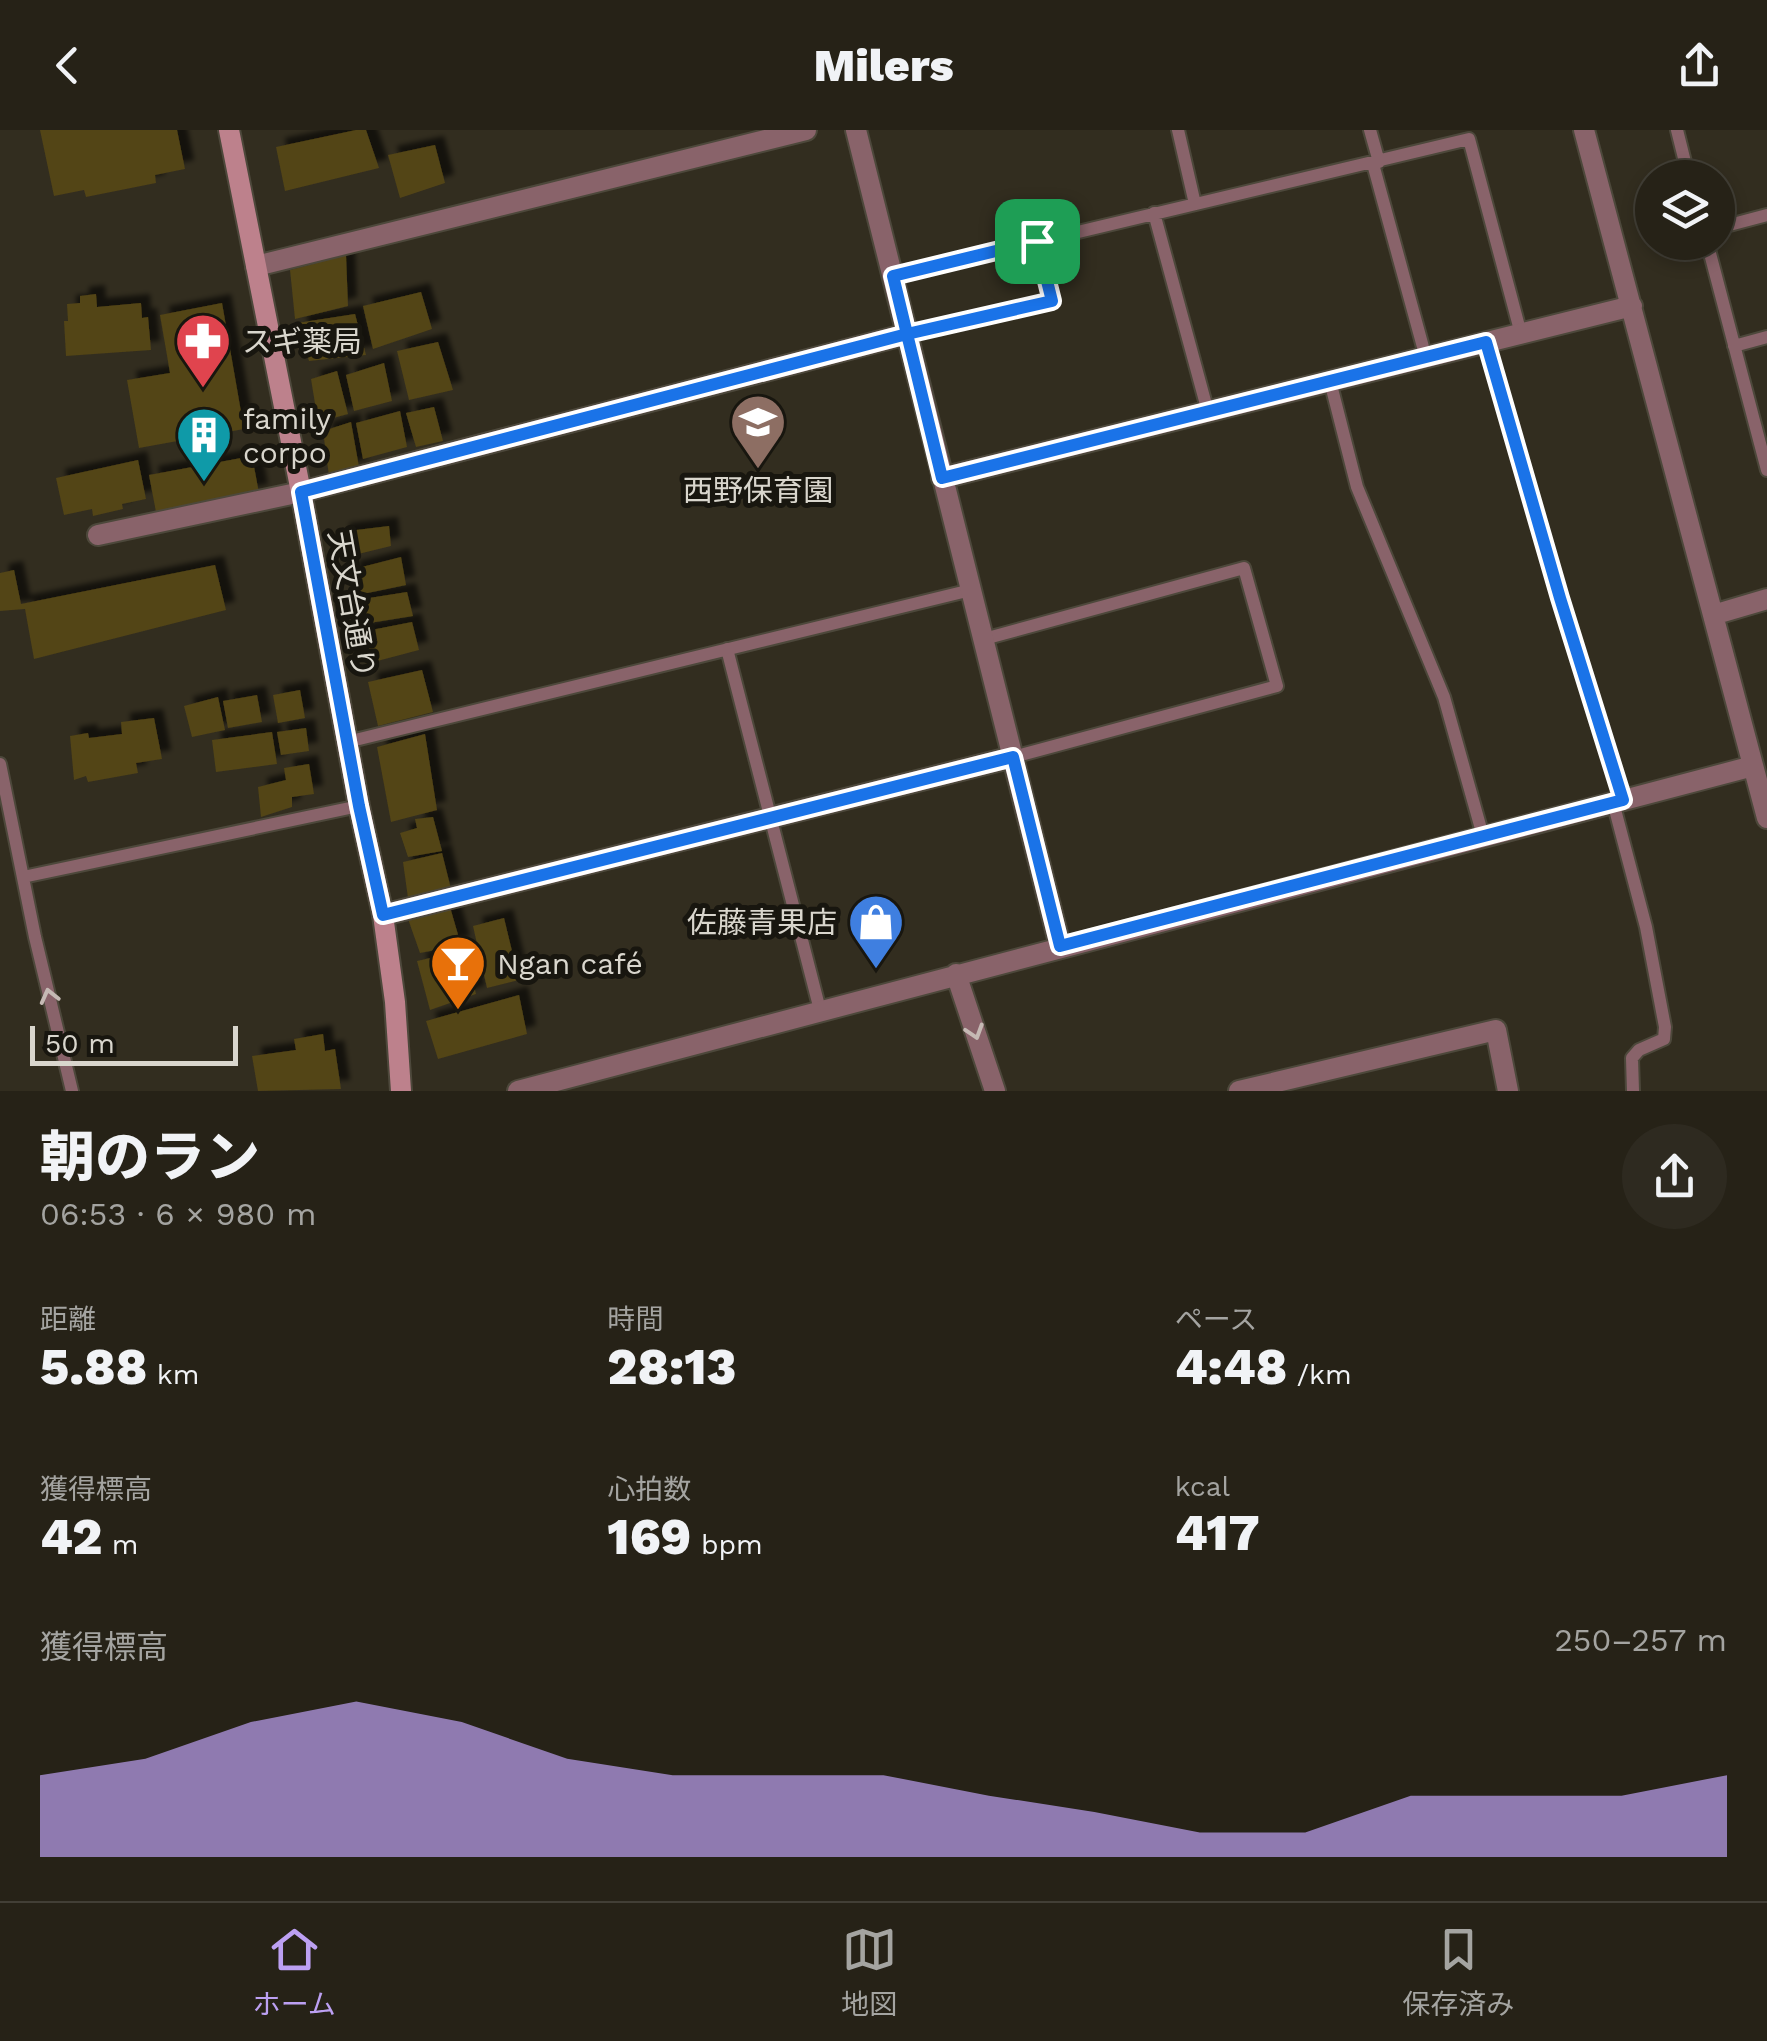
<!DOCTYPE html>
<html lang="ja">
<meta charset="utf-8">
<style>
:root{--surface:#262217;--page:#2e2a20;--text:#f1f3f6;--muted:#a4a4a1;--line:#423f36;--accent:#bca0f2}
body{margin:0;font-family:"Work Sans","Noto Sans JP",sans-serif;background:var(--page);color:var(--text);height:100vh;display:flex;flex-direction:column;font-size:38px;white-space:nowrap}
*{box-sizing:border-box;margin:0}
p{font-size:32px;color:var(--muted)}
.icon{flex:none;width:55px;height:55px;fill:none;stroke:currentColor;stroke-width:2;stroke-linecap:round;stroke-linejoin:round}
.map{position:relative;height:961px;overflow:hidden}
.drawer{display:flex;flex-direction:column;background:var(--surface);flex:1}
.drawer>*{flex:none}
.fabs{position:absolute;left:1635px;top:30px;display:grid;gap:20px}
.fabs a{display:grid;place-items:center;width:100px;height:100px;border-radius:50%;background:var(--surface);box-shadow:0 5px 15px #0003,0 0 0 2px var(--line);font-size:50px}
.scale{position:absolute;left:30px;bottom:25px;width:208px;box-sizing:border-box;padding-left:10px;border:5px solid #d9d6cd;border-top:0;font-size:28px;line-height:35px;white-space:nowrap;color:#d9d6cd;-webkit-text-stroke:8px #18160f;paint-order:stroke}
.pin{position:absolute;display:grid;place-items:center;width:85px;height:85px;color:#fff;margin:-42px;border-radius:20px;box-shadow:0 5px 15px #0006}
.round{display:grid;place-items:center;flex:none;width:105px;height:105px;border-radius:52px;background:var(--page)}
.summary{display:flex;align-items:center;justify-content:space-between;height:170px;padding:0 40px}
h1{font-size:55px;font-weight:800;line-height:75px}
.stats{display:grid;grid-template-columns:repeat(3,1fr);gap:15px;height:170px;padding:10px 40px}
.stats div{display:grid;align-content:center}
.stats b{font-size:50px;font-weight:800}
.stats small{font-size:28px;font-weight:400}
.stats p{font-size:28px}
.chart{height:280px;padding:20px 40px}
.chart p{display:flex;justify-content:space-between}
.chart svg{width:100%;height:180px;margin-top:10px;fill:var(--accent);opacity:.7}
header{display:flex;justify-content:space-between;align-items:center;height:130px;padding:0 40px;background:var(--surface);font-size:45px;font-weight:800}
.tabs{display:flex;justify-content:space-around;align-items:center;height:140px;border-top:2px solid var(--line);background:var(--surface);font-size:28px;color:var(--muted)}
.tabs a{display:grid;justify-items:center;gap:5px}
.tabs .on{color:var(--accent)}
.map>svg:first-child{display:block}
.building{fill:#524416;filter:url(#shadow)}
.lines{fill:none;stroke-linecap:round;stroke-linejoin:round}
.service-casing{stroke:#4d483b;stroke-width:16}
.minor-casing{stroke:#4d483b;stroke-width:24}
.secondary-casing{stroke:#4d483b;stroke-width:24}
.service{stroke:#89636a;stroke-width:12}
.minor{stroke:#89636a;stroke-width:20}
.secondary{stroke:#bd818c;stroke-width:20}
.oneway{stroke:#c5b9b4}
.route-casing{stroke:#fff;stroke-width:20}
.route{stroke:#1a73e8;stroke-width:12}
.labels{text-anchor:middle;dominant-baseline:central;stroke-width:10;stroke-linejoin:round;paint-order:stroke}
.poi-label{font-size:30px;fill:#d9d6cd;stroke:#18160f;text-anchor:start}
.street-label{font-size:30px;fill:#d9d6cd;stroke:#18160f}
</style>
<header><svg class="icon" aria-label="back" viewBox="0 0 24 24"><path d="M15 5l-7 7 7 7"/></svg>Milers<svg class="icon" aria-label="share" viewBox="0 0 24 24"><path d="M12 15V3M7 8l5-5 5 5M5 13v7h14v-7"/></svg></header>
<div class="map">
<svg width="1767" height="961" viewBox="0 0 1767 961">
<defs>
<filter id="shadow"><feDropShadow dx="9" dy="-9" stdDeviation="2.5" flood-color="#0009"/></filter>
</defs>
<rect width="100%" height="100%" fill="#322d1f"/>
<!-- building -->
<path class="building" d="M40,0H177L185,39L155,45L156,53L86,67L84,60L54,66Z
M356,0H366L379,38L285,61L276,17Z
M435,15L445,53L400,68L388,25Z
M346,125L348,176L295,189L290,140Z
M421,162L432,199L373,219L363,176Z
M96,164L97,177L141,173L142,188L148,187L151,220L66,226L64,191H68L67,174L80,173V166Z
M222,173L244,299L139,318L127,250L170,243L160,185Z
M355,184L366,225L309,231L297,193Z
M438,212L453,260L409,270L397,221Z
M384,233L392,271L354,281L346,245Z
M337,241L348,284L318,292L311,249Z
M434,277L443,311L416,317L406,283Z
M400,281L407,317L363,329L356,293Z
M351,292L359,337L329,346L323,301Z
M252,326L259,363L156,382L149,345Z
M138,330L146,369L122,374L123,379L93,386L92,379L64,385L56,348Z
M389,396L391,416L346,427L340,402Z
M401,427L406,455L353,466L350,440Z
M215,435L226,480L34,529L25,479L0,481V443L14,440L21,474Z
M407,462L413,486L357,495L350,471Z
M412,492L419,520L366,534L361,502Z
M422,540L433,582L378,596L368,552Z
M300,560L305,588L278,593L273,565Z
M257,565L262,592L228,598L223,571Z
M218,567L225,600L192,607L184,576Z
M154,588L162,629L136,633L138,643L88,652L86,646L74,650L70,606L88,603L89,608L122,604L121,592Z
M306,598L309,621L281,625L277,602Z
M272,602L277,634L216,642L212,610Z
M425,604L437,680L391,692L377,617Z
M309,634L314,664L292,667V677L261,687L258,657L286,650L284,638Z
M433,687L442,721L408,727L400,703L417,698L415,689Z
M442,723L451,759L408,768L403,732Z
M450,777L461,815L420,823L408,789Z
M504,788L519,850L487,858L473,796Z
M465,820L476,864L430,880L417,831Z
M519,865L527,904L438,929L426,891Z
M323,904L325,921L335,919L341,959L258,961L252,926L296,920L294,909Z"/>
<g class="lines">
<!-- service casing -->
<g class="service-casing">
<path id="service" d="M1178,0L1195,74
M1370,0L1379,32
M1677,0L1689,48
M1373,34L1426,228
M1154,83L1208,282
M1718,98L1767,85
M1707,112L1767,340
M893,146L1469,9L1521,204
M907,204L1052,171L1037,111
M1487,212L1560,468L1623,670
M1734,216L1767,207
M1330,251L1357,357L1444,567L1483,706
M984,509L1244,438L1277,556L1013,627
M727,519L820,880
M347,612L971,460
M0,634L35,807L72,961
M1613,672L1646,797L1665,897L1664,909L1639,920L1632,928L1633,961
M23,747L359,676"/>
</g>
<!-- minor casing -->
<g class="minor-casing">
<path id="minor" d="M856,0L1060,816
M1584,0L1767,688
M256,136L806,0
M942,348L1632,176
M98,405L301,362L907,204
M1713,485L1767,469
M383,785L1013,627
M956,844L995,961
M518,961L1753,636
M1239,961L1496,900L1508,961"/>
</g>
<!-- secondary casing -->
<g class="secondary-casing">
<path id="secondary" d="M229,0L301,362L359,676L383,785L395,872L401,961"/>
</g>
<!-- service -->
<use href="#service" class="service"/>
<!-- minor -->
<use href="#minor" class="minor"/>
<!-- secondary -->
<use href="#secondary" class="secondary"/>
</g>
<!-- one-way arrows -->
<defs><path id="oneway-chevron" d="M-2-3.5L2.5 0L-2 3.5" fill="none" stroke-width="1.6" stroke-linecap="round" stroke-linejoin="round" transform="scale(2.5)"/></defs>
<g class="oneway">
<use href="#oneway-chevron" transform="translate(49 866) rotate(-104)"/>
<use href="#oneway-chevron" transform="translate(975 902) rotate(72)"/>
</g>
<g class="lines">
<!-- route casing -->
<g class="route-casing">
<path id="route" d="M1037,111L893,146L907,204L301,362L359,676L383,785L1013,627L1060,816L1623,670L1560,468L1486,212L942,348L907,204L1052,171L1037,111"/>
</g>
<!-- route -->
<use href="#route" class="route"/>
</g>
<!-- icons -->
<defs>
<g id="pharmacy-pin" transform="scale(2.875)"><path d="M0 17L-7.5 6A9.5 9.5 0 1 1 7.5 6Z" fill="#e0444e" stroke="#18160f"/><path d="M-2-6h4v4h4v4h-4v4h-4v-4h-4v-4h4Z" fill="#fff"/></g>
<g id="school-pin" transform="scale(2.875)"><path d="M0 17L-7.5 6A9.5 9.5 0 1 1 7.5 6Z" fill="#8d6e63" stroke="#18160f"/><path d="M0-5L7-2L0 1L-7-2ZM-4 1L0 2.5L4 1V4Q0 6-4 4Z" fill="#fff"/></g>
<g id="building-pin" transform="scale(2.875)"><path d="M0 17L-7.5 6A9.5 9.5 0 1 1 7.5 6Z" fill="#0f9aa8" stroke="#18160f"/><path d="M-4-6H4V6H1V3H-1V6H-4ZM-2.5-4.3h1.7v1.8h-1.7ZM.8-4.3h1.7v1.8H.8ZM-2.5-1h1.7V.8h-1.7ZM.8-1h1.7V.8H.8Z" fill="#fff"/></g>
<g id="shop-pin" transform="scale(2.875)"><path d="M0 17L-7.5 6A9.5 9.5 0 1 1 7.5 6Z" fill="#3f7fe0" stroke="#18160f"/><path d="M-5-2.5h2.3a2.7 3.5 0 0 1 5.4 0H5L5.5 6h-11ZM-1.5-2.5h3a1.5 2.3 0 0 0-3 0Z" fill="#fff"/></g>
<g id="bar-pin" transform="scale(2.875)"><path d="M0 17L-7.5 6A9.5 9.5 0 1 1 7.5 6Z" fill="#e8710a" stroke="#18160f"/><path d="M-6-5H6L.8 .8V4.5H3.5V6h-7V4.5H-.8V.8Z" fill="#fff"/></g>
</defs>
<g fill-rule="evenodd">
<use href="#pharmacy-pin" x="203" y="211"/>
<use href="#school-pin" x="758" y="292"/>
<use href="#building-pin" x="204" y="305"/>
<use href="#shop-pin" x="876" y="792"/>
<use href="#bar-pin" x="458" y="833"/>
</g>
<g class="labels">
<!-- poi labels -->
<g class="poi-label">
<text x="242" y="211">スギ薬局</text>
<text x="243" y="288">family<tspan x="243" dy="34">corpo</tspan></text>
<text x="758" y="360" text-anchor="middle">西野保育園</text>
<text x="837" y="792" text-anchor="end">佐藤青果店</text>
<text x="497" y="833">Ngan café</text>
</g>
<!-- street labels -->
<g class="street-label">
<text transform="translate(352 474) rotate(80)">天文台通り</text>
</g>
</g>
</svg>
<div class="fabs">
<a><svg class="icon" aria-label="layers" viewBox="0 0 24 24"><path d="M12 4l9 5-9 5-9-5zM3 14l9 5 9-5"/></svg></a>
</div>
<div class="scale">50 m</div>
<div class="pin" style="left:1037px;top:111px;background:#1e9e55"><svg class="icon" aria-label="arrive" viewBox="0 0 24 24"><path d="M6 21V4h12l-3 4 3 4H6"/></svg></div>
</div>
<section class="drawer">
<div class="summary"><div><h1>朝のラン</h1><p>06:53 · 6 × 980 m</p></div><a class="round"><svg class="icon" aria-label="share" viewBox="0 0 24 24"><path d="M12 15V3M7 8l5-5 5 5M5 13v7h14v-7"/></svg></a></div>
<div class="stats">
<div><p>距離</p><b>5.88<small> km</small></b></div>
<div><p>時間</p><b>28:13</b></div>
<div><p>ペース</p><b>4:48<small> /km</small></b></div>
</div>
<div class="stats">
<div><p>獲得標高</p><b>42<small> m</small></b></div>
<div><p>心拍数</p><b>169<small> bpm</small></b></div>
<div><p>kcal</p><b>417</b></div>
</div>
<div class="chart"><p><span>獲得標高</span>250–257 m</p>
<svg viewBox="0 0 160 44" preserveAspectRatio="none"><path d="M0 44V24L10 20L20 11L30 6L40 11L50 20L60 24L70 24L80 24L90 29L100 33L110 38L120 38L130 29L140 29L150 29L160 24V44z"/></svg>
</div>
</section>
<nav class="tabs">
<a class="on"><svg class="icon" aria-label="home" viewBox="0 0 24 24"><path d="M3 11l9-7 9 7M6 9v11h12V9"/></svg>ホーム</a>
<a><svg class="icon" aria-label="map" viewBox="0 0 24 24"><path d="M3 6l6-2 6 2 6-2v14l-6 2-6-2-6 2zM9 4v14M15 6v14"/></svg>地図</a>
<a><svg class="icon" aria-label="saved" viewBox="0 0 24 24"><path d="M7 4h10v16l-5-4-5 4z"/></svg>保存済み</a>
</nav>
